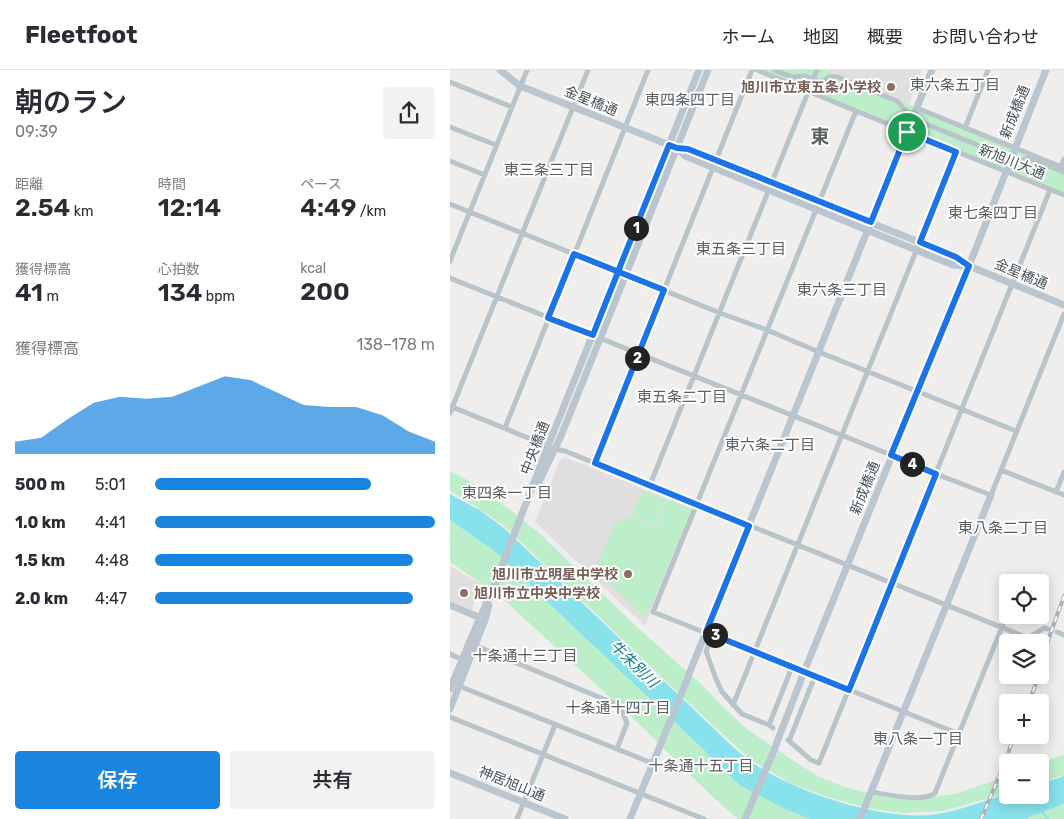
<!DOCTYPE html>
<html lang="ja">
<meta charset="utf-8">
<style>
:root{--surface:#fff;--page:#f2f2f3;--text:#2b2b33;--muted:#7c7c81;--line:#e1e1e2;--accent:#1985de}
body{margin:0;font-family:Rubik,"Noto Sans JP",sans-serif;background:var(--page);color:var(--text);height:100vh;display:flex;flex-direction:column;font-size:19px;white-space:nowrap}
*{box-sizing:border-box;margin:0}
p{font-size:16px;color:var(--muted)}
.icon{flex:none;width:28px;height:28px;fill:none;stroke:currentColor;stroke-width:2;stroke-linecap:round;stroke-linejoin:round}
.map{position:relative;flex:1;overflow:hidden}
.sheet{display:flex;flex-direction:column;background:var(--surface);width:450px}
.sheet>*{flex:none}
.buttons{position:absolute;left:549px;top:504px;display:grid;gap:10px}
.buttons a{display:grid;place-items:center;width:50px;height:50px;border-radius:5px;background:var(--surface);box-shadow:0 2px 12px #0003;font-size:25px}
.pin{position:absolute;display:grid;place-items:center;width:42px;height:42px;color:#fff;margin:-21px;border:2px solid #fff;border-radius:50%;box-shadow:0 1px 5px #0007}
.km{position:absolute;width:25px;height:25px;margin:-12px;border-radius:50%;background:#222;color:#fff;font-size:14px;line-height:25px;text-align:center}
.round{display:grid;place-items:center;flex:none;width:52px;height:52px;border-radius:5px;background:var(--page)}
.overview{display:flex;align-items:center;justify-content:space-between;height:85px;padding:0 15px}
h1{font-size:28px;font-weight:600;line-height:38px}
.metrics{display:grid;grid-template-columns:repeat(3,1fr);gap:8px;height:85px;padding:5px 15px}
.metrics div{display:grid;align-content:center}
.metrics b{font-size:25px;font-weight:600}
.metrics small{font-size:14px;font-weight:400}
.metrics p{font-size:14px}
.chart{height:140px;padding:10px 15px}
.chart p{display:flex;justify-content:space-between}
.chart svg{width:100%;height:90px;margin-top:5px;fill:var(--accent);opacity:.7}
.action{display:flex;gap:10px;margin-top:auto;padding:10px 15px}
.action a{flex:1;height:58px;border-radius:5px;background:var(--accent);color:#fff;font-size:20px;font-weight:600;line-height:58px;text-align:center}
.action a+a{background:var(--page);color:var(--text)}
ul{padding:0 15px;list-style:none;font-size:16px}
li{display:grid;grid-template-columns:80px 60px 1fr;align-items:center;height:38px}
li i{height:12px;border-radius:6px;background:var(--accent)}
header{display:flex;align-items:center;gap:30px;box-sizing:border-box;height:70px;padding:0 25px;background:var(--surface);border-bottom:1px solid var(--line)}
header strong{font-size:24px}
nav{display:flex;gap:28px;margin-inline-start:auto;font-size:18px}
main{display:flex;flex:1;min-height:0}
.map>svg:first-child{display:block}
.education{fill:#e1dedf}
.green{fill:#bbeec9}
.water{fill:#88e2eb}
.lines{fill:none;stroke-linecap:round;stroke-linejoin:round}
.stream{stroke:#88e2eb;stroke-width:2}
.street{stroke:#b8c4ca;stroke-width:5}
.secondary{stroke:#b9c6cf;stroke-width:7}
.rail-casing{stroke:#afb3b8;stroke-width:4}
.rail{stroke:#fff;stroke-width:2;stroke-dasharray:5.5;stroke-linecap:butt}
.route-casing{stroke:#fff;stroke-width:10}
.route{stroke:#1a73e8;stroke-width:6}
.education-dot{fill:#8d6e63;stroke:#fff;stroke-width:2}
.labels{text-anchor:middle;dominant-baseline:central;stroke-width:4;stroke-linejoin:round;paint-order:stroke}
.education-label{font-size:14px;font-weight:bold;fill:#785e54;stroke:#fff;text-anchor:end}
.street-label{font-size:14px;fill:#46535a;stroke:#fff}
.neighbourhood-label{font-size:15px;fill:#5a5f62;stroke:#fff}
.water-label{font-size:15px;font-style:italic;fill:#0d7d89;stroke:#fff}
.district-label{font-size:19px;font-weight:bold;fill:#5a5f62;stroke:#fff}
</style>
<header>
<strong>Fleetfoot</strong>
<nav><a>ホーム</a><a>地図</a><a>概要</a><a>お問い合わせ</a></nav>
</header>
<main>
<section class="sheet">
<div class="overview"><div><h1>朝のラン</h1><p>09:39</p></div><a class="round"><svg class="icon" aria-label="share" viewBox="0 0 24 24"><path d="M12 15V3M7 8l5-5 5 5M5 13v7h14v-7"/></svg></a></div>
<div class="metrics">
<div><p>距離</p><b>2.54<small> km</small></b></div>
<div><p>時間</p><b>12:14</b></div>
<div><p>ペース</p><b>4:49<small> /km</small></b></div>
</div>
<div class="metrics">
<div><p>獲得標高</p><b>41<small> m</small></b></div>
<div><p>心拍数</p><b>134<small> bpm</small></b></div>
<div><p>kcal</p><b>200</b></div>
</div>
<div class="chart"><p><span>獲得標高</span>138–178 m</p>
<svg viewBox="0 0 160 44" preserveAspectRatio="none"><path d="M0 44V38L10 36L20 27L30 19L40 16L50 17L60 16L70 11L80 6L90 8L100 14L110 20L120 21L130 21L140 25L150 33L160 38V44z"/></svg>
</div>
<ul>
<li><b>500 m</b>5:01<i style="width:77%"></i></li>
<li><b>1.0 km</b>4:41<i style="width:100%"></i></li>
<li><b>1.5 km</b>4:48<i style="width:92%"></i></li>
<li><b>2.0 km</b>4:47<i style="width:92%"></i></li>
</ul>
<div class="action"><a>保存</a><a>共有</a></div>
</section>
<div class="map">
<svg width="614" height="749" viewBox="0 0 614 749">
<rect width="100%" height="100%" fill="#f0eded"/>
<!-- education -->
<path class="education" d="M375,0H472L459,34Z
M115,387L241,438L243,441L195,556L85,452L110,390Z
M0,496L31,514L22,540L0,531Z"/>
<!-- green -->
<path class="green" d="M305,0H375L614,98V125Z
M0,401L17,410L63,442L89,463L186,556L254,617L274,638L298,660L344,691L369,707L398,718L433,727L470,730L508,723L557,706V723L493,741L453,743L422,739L380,728L340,713L301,690L239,633L52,454L17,431L0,421Z
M193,420L216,430L205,456L182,446Z
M217,430L241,439V441L196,548L145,500L165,453L182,447L206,458Z
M0,450L43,480L66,501L109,543L253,679L269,696L279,704L317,729L335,739L359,749H288L265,729L190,655L51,527L0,492Z
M614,684V705L590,712V694Z
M614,734V749H577L584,745Z"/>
<!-- water -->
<path class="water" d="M0,424L31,441L54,458L283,677C289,682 295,688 301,692C345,722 426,749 480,745C499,743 517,737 535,731C542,729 550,725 557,725C566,724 579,725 590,725V714L614,706V734L584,745L577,749H359L335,739L291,716L269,696L253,679L109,543L66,501L43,480L0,450Z"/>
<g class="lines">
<!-- stream -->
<path class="stream" d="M591,741L598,749"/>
<!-- street -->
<path class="street" d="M307,0L406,41L614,125
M324,0L342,7L355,6L368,11H372L380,7H387L447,31C451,34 453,40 458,43
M0,12L62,37
M467,38L614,98
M469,51L561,89L569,91L579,88L614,102
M0,57L46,75
M515,58L538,0
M0,91L35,105
M611,97L614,89
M0,134L270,243L317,260L369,282L566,361
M0,191L77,0
M0,208L441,385L486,404L541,425L614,244
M0,336L105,379L115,381L578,568L594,558L598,559
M0,343L138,0
M55,358L198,0
M145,393L302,0
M551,400L614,425
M200,415L367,0
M606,422L614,402
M571,512L573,507
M256,562L509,664
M607,562L614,565
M256,563L203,542L406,41
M263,565L256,581L266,609L272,622L292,644L319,655L323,658
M24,575L163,633L172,641L177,653L167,679
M0,584L13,590
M9,616L202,693
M283,635L506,82
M0,647L254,749
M319,655L342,597
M338,670L361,690L369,693L600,120
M339,671L365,606
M421,722C436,724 473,733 485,723L558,542
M67,749L105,655"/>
<!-- secondary -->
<path class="secondary" d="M50,0L70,16L227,78L238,79L506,187L519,196L614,235
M227,78L235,86L503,195L517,196
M89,412L111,366L258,0
M0,535L33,549
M239,604L482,0
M0,619L19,573L47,509L98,376L249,0
M0,639L35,550L39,535
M0,703L115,749
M180,749L239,605
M295,749L324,680L354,602L519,196L596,0
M410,749L541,425"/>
<!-- rail casing -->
<g class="rail-casing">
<path id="rail" d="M590,593L614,526
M579,632L589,605
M531,749L556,690L564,665"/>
</g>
<!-- rail -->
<use href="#rail" class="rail"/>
</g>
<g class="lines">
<!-- route casing -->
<g class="route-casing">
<path id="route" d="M457,62L421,152L238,79L227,78L219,75L171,194L168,202L146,257L143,265L98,248L124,184L214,220L145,393L299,456L256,562L399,620L486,404L441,385L519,196L506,187L470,172L506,82L457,62"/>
</g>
<!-- route -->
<use href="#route" class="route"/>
</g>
<!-- markers -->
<g class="education-dot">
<circle cx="441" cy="17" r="5"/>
<circle cx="178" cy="504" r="5"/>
<circle cx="14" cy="523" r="5"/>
</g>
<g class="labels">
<!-- education labels -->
<g class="education-label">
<text x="431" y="17">旭川市立東五条小学校</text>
<text x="168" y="504">旭川市立明星中学校</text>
<text x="24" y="523" text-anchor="start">旭川市立中央中学校</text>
</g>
<!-- street labels -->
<g class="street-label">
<text transform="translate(141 31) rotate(22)">金星橋通</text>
<text transform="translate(565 42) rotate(-68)">新成橋通</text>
<text transform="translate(562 92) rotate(22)">新旭川大通</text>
<text transform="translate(571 204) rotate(23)">金星橋通</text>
<text transform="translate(85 378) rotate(-69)">中央橋通</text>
<text transform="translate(415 418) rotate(-68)">新成橋通</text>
<text transform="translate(62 714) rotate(22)">神居旭山通</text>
</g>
<!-- neighbourhood labels -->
<g class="neighbourhood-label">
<text x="505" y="15">東六条五丁目</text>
<text x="240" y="30">東四条四丁目</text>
<text x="99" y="100">東三条三丁目</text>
<text x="543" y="143">東七条四丁目</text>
<text x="291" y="179">東五条三丁目</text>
<text x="392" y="220">東六条三丁目</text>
<text x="232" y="327">東五条二丁目</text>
<text x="320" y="375">東六条二丁目</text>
<text x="57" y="423">東四条一丁目</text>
<text x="553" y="458">東八条二丁目</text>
<text x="75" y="586">十条通十三丁目</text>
<text x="168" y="638">十条通十四丁目</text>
<text x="468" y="669">東八条一丁目</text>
<text x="251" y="696">十条通十五丁目</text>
</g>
<!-- water labels -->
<g class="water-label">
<text transform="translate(184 594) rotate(44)">牛朱別川</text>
</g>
<!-- district labels -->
<g class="district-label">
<text x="370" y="66">東</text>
</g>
</g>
</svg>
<div class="buttons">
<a><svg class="icon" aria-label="locate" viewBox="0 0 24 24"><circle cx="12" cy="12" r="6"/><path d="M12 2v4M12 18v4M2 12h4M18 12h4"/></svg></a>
<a><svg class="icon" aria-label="layers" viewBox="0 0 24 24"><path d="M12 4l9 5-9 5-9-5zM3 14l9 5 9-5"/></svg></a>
<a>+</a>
<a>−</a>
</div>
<div class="pin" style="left:457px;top:62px;background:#1e9e55"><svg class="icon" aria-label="arrive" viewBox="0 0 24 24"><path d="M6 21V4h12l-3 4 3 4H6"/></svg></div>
<b class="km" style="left:186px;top:158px">1</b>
<b class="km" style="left:187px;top:288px">2</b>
<b class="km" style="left:265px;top:565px">3</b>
<b class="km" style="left:462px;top:394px">4</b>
</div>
</main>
